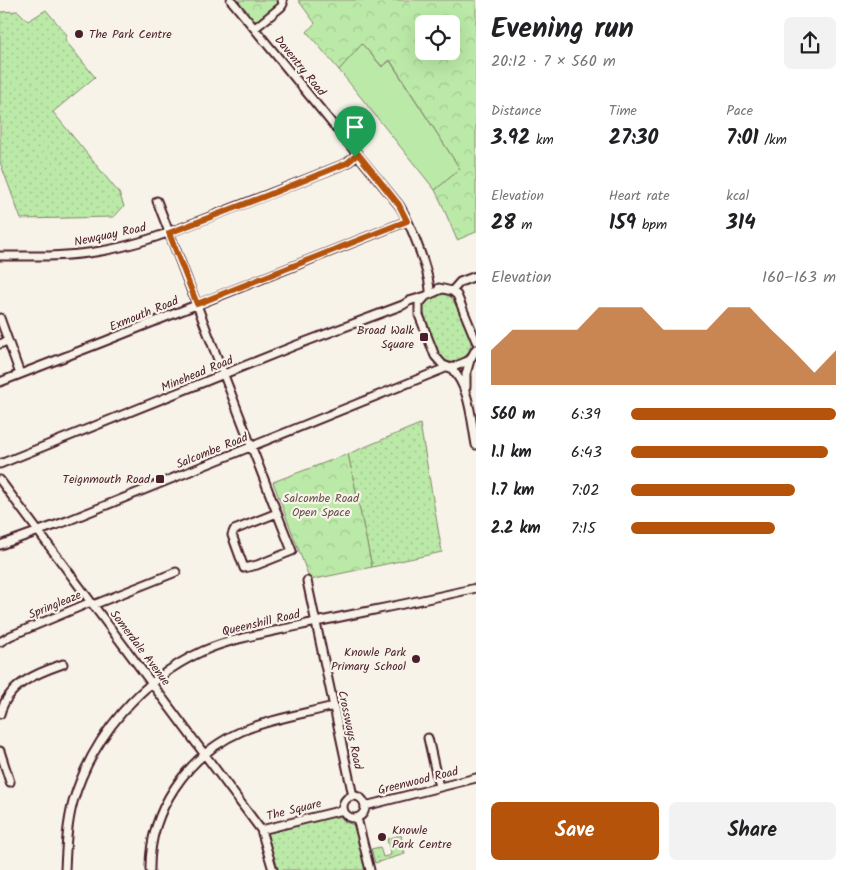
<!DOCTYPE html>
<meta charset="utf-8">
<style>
:root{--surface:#fff;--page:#f2f2f2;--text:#202124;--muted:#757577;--accent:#b45309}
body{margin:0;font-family:Kalam,sans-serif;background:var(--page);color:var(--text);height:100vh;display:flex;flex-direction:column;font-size:19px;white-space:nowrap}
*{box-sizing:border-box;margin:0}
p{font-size:16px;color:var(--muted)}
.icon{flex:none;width:28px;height:28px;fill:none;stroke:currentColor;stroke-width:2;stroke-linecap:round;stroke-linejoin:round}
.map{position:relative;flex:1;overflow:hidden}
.details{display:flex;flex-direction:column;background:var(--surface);width:375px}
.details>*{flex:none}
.tools{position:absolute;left:415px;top:15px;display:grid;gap:10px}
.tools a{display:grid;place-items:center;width:45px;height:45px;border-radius:8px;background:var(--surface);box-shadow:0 5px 20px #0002;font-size:25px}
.pin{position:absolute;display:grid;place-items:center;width:42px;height:42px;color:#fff;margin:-51px -21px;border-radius:50% 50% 50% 0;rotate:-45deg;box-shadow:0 0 5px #0007}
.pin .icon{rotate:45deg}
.round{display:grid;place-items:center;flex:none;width:52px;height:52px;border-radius:8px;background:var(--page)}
.head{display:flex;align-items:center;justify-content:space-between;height:85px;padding:0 15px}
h1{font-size:28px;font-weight:700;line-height:38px}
.figures{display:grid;grid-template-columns:repeat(3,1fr);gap:8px;height:85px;padding:5px 15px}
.figures div{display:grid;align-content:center}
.figures b{font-size:21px;font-weight:700}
.figures small{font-size:14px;font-weight:400}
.figures p{font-size:14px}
.chart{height:140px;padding:10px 15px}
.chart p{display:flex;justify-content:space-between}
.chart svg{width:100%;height:90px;margin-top:5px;fill:var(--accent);opacity:.7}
.cta{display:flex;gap:10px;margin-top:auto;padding:10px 15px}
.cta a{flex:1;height:58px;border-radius:8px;background:var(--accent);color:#fff;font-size:20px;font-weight:700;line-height:58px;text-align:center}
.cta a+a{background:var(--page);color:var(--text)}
ul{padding:0 15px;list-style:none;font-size:16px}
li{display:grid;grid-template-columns:80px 60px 1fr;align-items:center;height:38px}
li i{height:12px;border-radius:6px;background:var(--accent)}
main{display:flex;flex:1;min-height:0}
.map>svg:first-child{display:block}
.grass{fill:url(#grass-dots);stroke:#82846a}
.park{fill:url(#park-crowns);stroke:#82846a;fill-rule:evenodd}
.garden{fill:#bbeaa8;stroke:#82846a}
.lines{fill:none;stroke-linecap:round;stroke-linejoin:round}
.minor-casing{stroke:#4a1f2b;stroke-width:11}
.minor{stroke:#f7f3e8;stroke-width:7}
.route-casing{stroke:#fff;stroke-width:10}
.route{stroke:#b45309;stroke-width:6}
.poi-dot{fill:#4a1f2b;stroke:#f7f3e8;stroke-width:2}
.labels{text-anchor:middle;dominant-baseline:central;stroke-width:4.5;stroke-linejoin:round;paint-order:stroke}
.poi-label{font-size:12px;fill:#4a1f2b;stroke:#f7f3e8;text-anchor:end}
.street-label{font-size:12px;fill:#4a1f2b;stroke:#f7f3e8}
.park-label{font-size:12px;fill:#66524a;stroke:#f7f3e8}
</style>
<main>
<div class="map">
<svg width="476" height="870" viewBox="0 0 476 870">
<defs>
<pattern id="grass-dots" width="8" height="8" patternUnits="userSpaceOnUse" patternTransform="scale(1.25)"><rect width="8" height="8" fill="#bbeaa8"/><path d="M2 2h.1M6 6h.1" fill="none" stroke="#a2c891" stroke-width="1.8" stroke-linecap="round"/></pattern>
<pattern id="park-crowns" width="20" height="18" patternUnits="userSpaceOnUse" patternTransform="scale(1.25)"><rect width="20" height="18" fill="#bbeaa8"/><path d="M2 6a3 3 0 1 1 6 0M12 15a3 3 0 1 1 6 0" fill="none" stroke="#a2c891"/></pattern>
</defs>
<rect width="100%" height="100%" fill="#f7f3e8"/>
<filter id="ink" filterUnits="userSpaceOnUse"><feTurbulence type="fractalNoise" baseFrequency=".02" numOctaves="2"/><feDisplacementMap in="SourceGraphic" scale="10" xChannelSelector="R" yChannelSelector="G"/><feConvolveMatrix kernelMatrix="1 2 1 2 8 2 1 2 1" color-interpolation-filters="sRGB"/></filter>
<g filter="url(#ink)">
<!-- grass -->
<path class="grass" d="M46,10L67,35L65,40L95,77L53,112L119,193L124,206L114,217L21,219L0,162V12L18,11L28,21Z
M441,294C461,295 466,322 471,338C474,354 454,371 441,357C434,348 428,328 423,317L422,311L427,300Z
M420,424L442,552L372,567L348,454Z
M339,815L345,822L354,825L366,870H277L268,836L269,833Z
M401,835L405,854L375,863L371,849L380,847L383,857L391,855L387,839Z"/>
<!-- park -->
<path class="park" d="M237,0H280L282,3L256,23Z
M298,0H476V232L457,240L441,202L435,190L460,169L390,60L382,66L362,44L339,70L307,32L315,23ZM424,24H451V51H424Z
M348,454L372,567L310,580L273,482Z"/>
<!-- garden -->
<path class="garden" d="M362,44L382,67L390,61L460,169L435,190L339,70Z"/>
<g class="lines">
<!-- minor casing -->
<g class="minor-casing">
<path id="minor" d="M231,0L399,205C410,222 431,275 430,294
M255,28L281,7L283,4L282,0
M157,201L277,513L234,530L232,535L244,568L257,565L292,551L277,513
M0,256C32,256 64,257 95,252C136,246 174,231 212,216C257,199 302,181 347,163L358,154
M439,288L452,291L457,295L476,341
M442,289L426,296L419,304V315L435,356L443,365L451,368L470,360L476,349
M452,291L460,282L476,276
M0,318L20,374
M0,344L7,341
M451,368C470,387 471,419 476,445
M0,382L103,342L407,221
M466,387V374L470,360
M0,464L294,346L403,305L409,301L426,296
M0,480L261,830
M0,545L67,521L448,367
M307,581L353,796
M93,605L176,572
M0,642L10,636L91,602
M0,714C8,684 37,673 63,664
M428,738L439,787
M0,751L10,782
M343 807a11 11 0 1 1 22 0a11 11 0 1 1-22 0Z
M365,806L476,778
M357,818L370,870
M65,870C66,847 67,824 73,802C92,737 141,679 203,651C233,638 266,633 298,626C357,613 417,602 476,588
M150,870C149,811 187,755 242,731C270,719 303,714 334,706
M273,870L261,830L343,810"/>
</g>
<!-- minor -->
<use href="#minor" class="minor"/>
</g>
</g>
<g class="lines" filter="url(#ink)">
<!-- route casing -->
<g class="route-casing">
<path id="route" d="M358,154L399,205L407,221L197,304L169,233L268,195L347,163Z"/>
</g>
<!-- route -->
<use href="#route" class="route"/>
</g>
<!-- markers -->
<g class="poi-dot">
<circle cx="79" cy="34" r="5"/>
<rect x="419" y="332" width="10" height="10" rx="2.5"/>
<rect x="155" y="474" width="10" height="10" rx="2.5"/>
<circle cx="416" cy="659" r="5"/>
<circle cx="382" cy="837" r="5"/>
</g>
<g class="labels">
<!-- poi labels -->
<g class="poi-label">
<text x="89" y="34" text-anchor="start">The Park Centre</text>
<text x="414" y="330">Broad Walk<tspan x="414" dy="14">Square</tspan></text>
<text x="150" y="479">Teignmouth Road</text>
<text x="406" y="652">Knowle Park<tspan x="406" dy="14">Primary School</tspan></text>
<text x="392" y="830" text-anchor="start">Knowle<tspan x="392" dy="14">Park Centre</tspan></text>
</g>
<!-- street labels -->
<g class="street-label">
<text transform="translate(300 66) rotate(51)">Daventry Road</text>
<text transform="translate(110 235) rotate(-12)">Newquay Road</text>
<text transform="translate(144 314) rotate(-22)">Exmouth Road</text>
<text transform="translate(197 374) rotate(-22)">Minehead Road</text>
<text transform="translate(212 451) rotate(-22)">Salcombe Road</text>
<text transform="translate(55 605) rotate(-22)">Springleaze</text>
<text transform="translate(261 623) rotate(-13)">Queenshill Road</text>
<text transform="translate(140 648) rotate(53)">Somerdale Avenue</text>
<text transform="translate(350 730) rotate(78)">Crossways Road</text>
<text transform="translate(418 781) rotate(-14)">Greenwood Road</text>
<text transform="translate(294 810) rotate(-14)">The Square</text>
</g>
<!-- park labels -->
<g class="park-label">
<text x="321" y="498">Salcombe Road<tspan x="321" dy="14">Open Space</tspan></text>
</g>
</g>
</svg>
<div class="tools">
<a><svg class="icon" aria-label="locate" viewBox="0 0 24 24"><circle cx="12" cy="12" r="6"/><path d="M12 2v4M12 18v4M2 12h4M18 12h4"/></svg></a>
</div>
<div class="pin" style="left:355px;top:157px;background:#1e9e55"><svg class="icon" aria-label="arrive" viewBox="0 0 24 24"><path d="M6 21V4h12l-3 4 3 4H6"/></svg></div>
</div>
<section class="details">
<div class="head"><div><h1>Evening run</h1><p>20:12 · 7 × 560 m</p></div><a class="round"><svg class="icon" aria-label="share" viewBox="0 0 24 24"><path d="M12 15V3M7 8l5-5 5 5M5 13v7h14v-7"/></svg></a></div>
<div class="figures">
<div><p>Distance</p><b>3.92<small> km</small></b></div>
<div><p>Time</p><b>27:30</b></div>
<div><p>Pace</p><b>7:01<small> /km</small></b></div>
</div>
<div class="figures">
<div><p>Elevation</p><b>28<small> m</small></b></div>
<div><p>Heart rate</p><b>159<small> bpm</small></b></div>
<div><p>kcal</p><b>314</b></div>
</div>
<div class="chart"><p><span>Elevation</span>160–163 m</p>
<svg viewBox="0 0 160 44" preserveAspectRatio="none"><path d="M0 44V27L10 17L20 17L30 17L40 17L50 6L60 6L70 6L80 17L90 17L100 17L110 6L120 6L130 17L140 27L150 38L160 27V44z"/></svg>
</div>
<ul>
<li><b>560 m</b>6:39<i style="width:100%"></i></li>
<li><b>1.1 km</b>6:43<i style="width:96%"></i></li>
<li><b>1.7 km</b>7:02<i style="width:80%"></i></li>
<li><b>2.2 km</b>7:15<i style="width:70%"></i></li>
</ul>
<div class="cta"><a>Save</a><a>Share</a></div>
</section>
</main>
